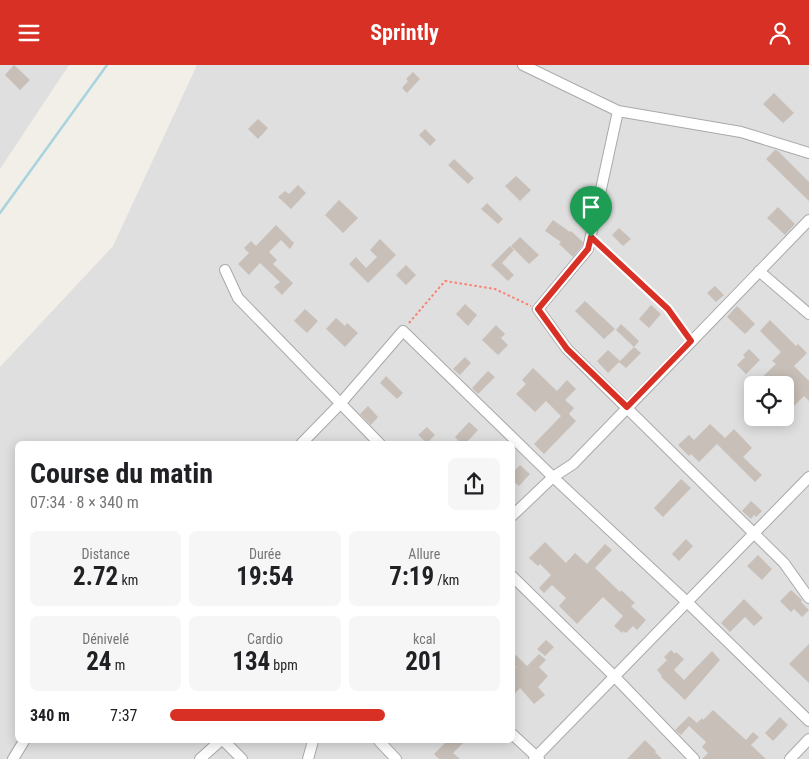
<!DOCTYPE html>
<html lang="fr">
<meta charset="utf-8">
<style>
:root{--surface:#fff;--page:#f6f6f6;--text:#202124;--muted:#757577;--accent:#d93025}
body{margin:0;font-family:"Roboto Condensed",sans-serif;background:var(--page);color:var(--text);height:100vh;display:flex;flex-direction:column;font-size:19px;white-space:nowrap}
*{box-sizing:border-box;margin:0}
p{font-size:16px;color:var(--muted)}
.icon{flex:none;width:28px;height:28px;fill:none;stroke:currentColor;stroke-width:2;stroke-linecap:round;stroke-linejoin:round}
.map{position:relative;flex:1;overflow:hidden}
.side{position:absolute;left:15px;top:376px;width:500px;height:302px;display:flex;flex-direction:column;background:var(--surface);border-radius:8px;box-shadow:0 2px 12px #0003}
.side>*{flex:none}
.fabs{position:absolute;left:744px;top:311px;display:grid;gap:10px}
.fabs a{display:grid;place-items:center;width:50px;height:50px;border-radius:8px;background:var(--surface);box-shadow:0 2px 12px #0003;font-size:25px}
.pin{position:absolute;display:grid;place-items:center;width:42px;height:42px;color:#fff;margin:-51px -21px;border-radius:50% 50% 50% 0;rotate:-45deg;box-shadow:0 0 5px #0007}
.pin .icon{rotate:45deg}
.round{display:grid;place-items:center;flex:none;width:52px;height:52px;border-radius:8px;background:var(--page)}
.headline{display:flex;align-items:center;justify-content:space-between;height:85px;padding:0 15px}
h1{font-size:28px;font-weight:700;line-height:38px}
.metrics{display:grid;grid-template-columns:repeat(3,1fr);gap:8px;height:85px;padding:5px 15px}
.metrics div{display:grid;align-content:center;border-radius:8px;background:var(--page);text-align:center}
.metrics b{font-size:25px;font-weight:700}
.metrics small{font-size:14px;font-weight:400}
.metrics p{font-size:14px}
ul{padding:0 15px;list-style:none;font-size:16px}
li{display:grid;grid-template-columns:80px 60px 1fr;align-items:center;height:38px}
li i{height:12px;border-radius:6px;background:var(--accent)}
header{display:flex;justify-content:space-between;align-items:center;height:65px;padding:0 15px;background:var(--accent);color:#fff;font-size:22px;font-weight:700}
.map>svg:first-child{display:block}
.residential{fill:#e0dfdf;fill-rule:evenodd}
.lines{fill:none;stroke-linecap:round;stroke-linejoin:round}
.stream{stroke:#aad3df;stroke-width:2.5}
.building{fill:#c7bfb8}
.street-casing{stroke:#a9a9a9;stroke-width:12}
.path{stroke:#fa8072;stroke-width:2;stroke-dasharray:2.5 2.5;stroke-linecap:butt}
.street{stroke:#fff;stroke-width:10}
.route-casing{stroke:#fff;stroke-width:10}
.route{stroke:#d93025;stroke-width:6}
</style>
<header><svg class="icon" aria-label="menu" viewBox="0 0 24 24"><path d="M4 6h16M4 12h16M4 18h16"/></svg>Sprintly<svg class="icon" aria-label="person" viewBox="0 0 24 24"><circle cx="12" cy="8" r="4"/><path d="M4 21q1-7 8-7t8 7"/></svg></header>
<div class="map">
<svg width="809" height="694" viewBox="0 0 809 694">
<rect width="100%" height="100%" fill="#f2efe9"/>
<!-- residential -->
<path class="residential" d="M0,0H69L0,104Z
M197,0H809V694H0V302L113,181ZM752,320H785V352H752ZM18,379H512V676H18Z"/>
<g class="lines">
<!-- stream -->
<path class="stream" d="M0,148L107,0"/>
</g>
<!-- building -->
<path class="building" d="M14,0L30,15L20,25L5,10Z
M413,7L420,14L407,28L402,23L408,16L406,14Z
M774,28L794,48L783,58L763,39Z
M258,54L268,63L258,74L248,64Z
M425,64L436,75L430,81L419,70Z
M775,85L778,86L809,117V136L766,94Z
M454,94L474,113L468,119L448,100Z
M516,111L531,125L520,136L505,121Z
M298,120L306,128L291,144L278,132L285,126L289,129Z
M339,135L358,153L343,168L325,150Z
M487,138L503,154L498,159L481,144Z
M778,142L795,159L785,170L767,153Z
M553,155L570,167L571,166L583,177L582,181L573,192L559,179L561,177L545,166Z
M276,160L294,178L290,184L281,175L269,187L277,195L273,199L293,218L282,230L274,222L280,217L260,198L249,210L238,199L249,188L244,183L251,176L256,181Z
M619,163L631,174L623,181L612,170Z
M520,172L539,190L529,199L511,181Z
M380,174L396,190L368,218L349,199L356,192L366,203L377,192L370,185Z
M510,181L514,185L502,198L514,210L508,216L491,200Z
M406,200L416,210L406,220L396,210Z
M715,221L724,230L716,237L707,228Z
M585,236L615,264L604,274L575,246Z
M465,239L477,250L468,261L456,249Z
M651,240L661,249L649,263L639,254Z
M737,241L755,259L745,269L727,252Z
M305,244L318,256L307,268L294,256Z
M336,253L345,261L347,258L358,268L345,282L326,264Z
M770,255L796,281L798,279L807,288L794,301L809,316V336L804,331L785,350V320H762L758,316L776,299L772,296L781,287L760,266Z
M621,259L639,276L634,282L641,288L626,303L619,297L634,282L616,265Z
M496,260L505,269L501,273L508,280L498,290L482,275Z
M749,284L760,295L746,309L737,300L745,292L743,290Z
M608,285L620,296L608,308L597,296Z
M465,292L471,298L460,310L453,304Z
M533,303L557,326L567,315L576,324L565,335L574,343L569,349L576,356L544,389L534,379L561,351L546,336L535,347L516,329L526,319L522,315Z
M488,306L495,312L478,329L472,323Z
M386,311L403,328L397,334L380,318Z
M368,341L378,352L371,360L360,349Z
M469,357L478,365L465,379H461L455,372Z
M710,359L725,373L734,364L752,383L743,392L762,410L755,417L717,379L699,397L691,389L689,391L678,380L689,370L694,375Z
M427,362L435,370L427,378L418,370Z
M520,400L530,409L519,421L512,415V408Z
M681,414L691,423L663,452L654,443Z
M751,436L762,446L756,452L754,450L751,454L742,446Z
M686,474L693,481L679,496L672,489Z
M545,477L566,498L575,488L587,499L605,479L612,485L595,503L620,527L621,525L635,538L631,541L646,555L637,565L633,561L626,568L623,566L622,568L614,561L623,551L603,532L577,559L559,541L566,533L552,520L544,528L539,523L551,510L540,499L538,501L529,493Z
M758,490L772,504L762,515L747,501Z
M791,525L802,535L801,537L809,545L802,552L794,544L791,547L780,536Z
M744,534L763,553L754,561L745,552L730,567L721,558Z
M546,575L554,582L545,591L537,584Z
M809,579V618L789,599Z
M671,585L675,589L676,587L684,594L674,605L684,615L712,586L720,595L685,635L661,612L662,611L657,605L667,595L664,592Z
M539,589L546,595L539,602L548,611L538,622L545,630L534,639L520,623L512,632V606L516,602L512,598V594L516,590L527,601Z
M713,645L746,675L753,667L759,672L751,680L766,694H702L708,688L702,682L706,677L689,661L681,670L675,665L689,651L697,658L702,653L703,655Z
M780,652L788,660L773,676L765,668Z
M645,675L656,686L655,687L662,694H627Z
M447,676H465L453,688L460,694H439L434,689Z"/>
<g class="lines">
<!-- street casing -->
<g class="street-casing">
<path id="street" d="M523,0L618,46L741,67L809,88
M618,46L588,184L538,244L567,284L784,498L809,533
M225,205L238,233L380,379
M759,206L809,249
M301,379L340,339L403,266L553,412L688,538L809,656
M512,451L553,412L573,399L809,155
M512,511L614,611L694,694
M512,669L539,694
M224,676L242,694
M379,676L396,694
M13,694L24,676
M200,694L220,676
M308,694L313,676
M534,694L809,412
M790,694L809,674"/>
</g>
<!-- path -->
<path class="path" d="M598,179L668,244L686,270
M409,258L445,216L495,224L531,241"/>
<!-- street -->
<use href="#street" class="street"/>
</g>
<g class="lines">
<!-- route casing -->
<g class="route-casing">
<path id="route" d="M591,172L668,244L691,276L627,342L567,284L538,244L588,184Z"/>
</g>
<!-- route -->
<use href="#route" class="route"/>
</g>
</svg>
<div class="fabs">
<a><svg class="icon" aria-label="locate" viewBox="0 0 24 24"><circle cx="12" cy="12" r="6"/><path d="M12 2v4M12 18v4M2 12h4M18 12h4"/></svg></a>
</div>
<div class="pin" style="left:591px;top:172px;background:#1e9e55"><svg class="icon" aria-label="arrive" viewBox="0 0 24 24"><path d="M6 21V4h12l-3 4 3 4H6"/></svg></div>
<section class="side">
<div class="headline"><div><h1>Course du matin</h1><p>07:34 · 8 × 340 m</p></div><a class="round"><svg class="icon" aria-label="share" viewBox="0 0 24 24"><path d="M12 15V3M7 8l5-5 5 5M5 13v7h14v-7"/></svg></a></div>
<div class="metrics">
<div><p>Distance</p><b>2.72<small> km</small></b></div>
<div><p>Durée</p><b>19:54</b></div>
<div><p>Allure</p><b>7:19<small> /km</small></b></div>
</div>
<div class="metrics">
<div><p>Dénivelé</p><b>24<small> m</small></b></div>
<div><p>Cardio</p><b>134<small> bpm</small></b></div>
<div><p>kcal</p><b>201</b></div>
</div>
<ul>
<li><b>340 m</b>7:37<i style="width:65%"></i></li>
</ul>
</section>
</div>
